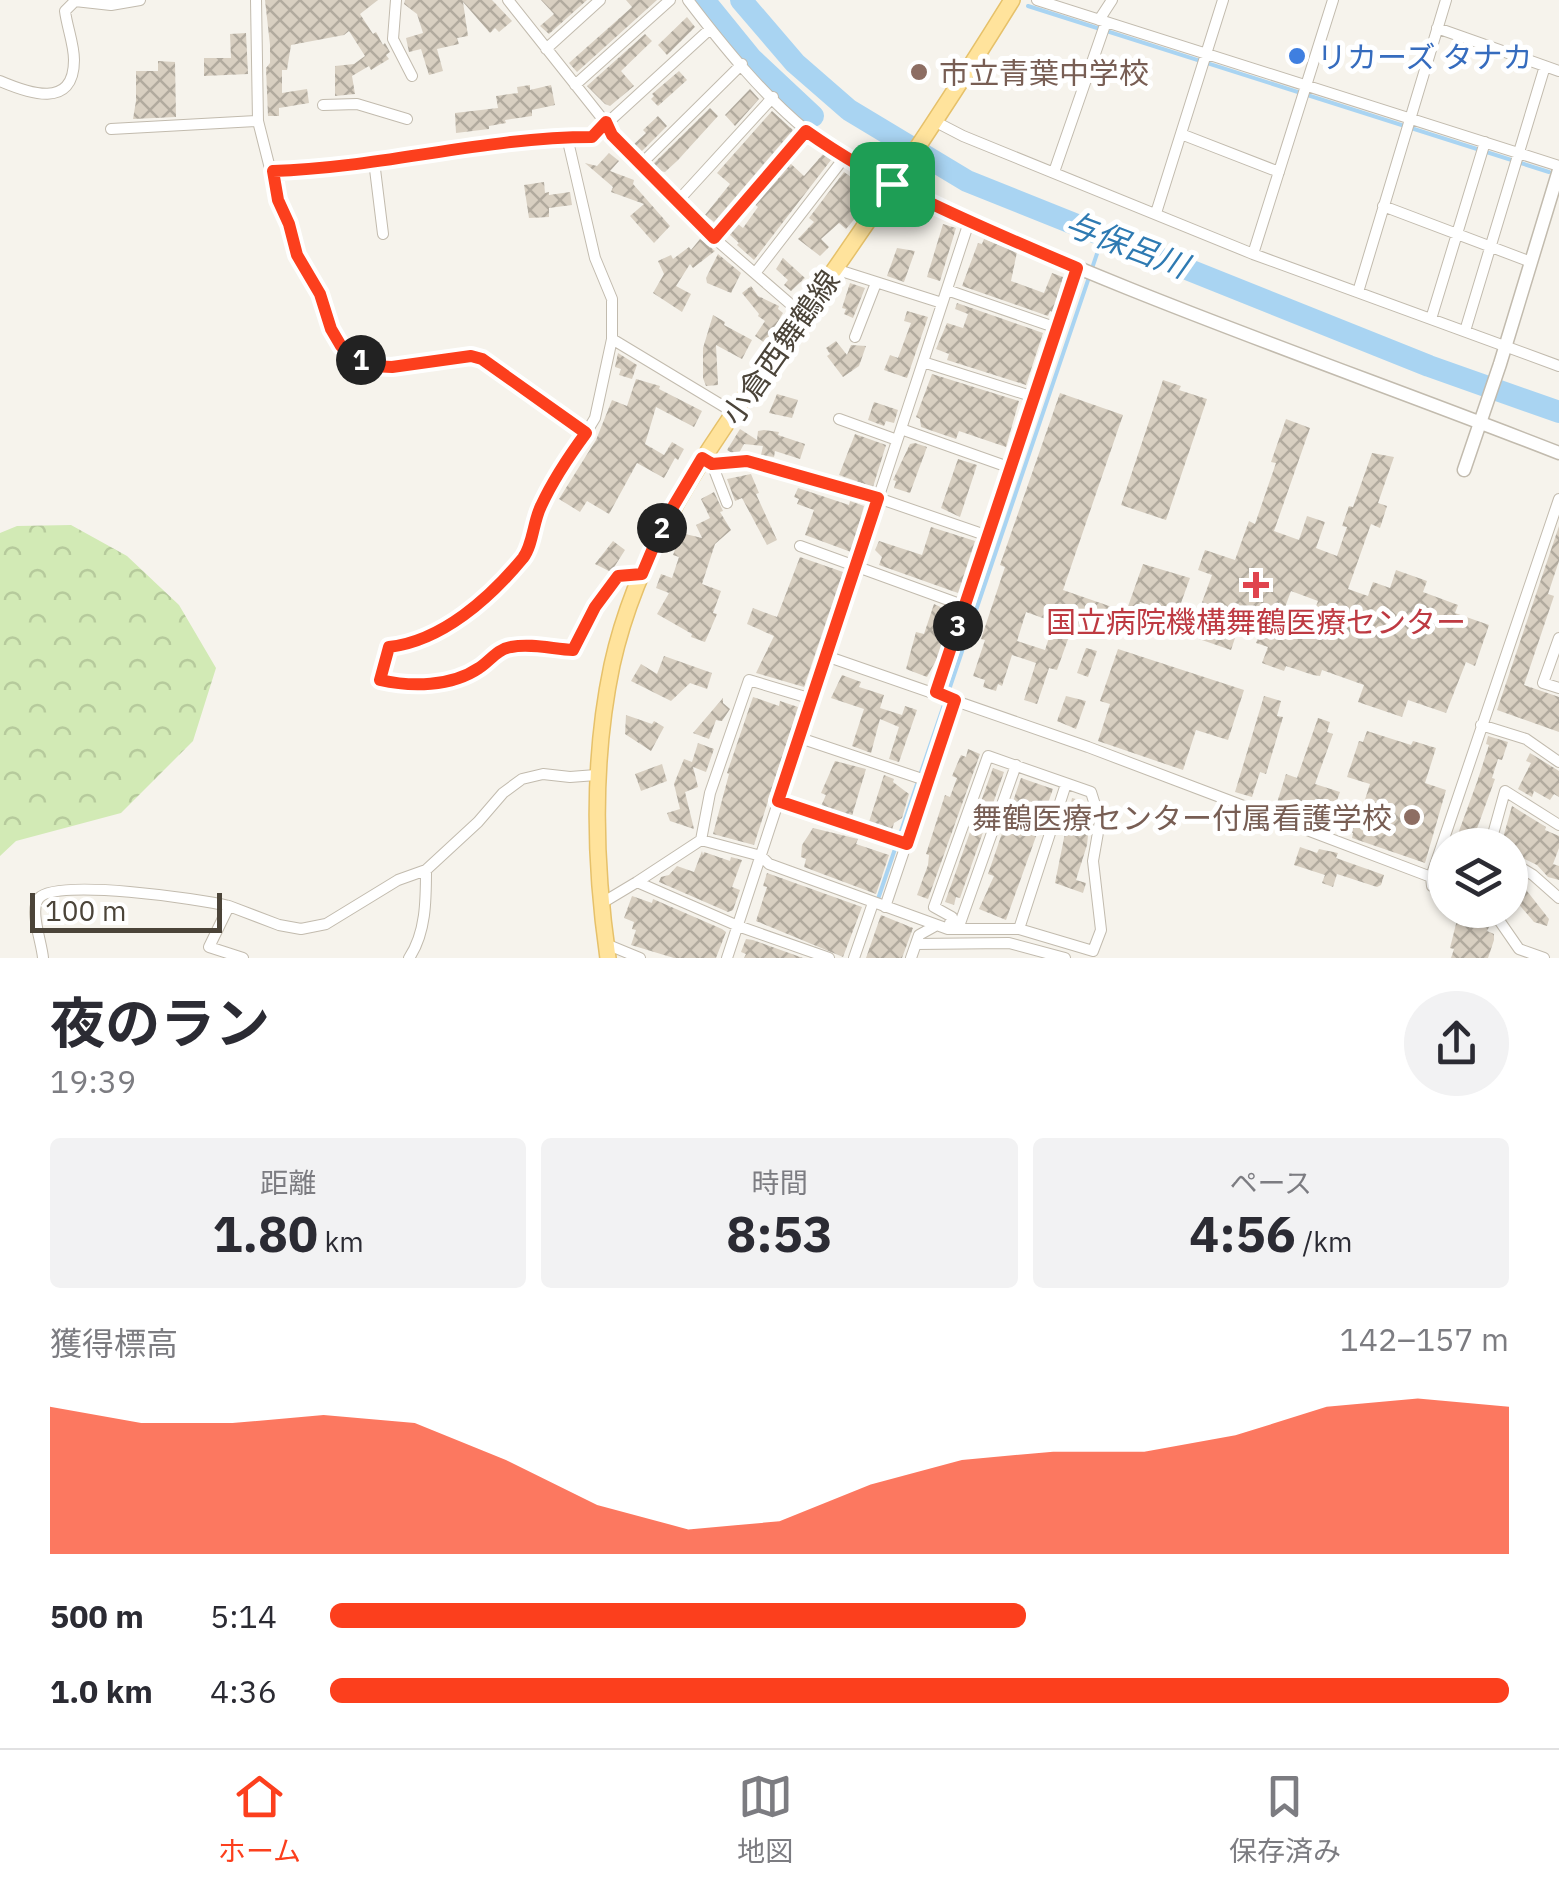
<!DOCTYPE html>
<html lang="ja">
<meta charset="utf-8">
<style>
:root{--surface:#fff;--page:#f2f2f3;--text:#2b2b33;--muted:#7c7c81;--line:#e1e1e2;--accent:#fc3f1d}
body{margin:0;font-family:"IBM Plex Sans","Noto Sans JP",sans-serif;background:var(--page);color:var(--text);height:100vh;display:flex;flex-direction:column;font-size:38px;white-space:nowrap}
*{box-sizing:border-box;margin:0}
p{font-size:32px;color:var(--muted)}
.icon{flex:none;width:55px;height:55px;fill:none;stroke:currentColor;stroke-width:2;stroke-linecap:round;stroke-linejoin:round}
.map{position:relative;height:958px;overflow:hidden}
.panel{display:flex;flex-direction:column;background:var(--surface);flex:1}
.panel>*{flex:none}
.fabs{position:absolute;left:1428px;top:828px;display:grid;gap:20px}
.fabs a{display:grid;place-items:center;width:100px;height:100px;border-radius:50%;background:var(--surface);box-shadow:0 2px 8px #0004;font-size:50px}
.scale{position:absolute;left:30px;bottom:25px;width:192px;box-sizing:border-box;padding-left:10px;border:5px solid #4b4439;border-top:0;font-size:28px;line-height:35px;white-space:nowrap;color:#4b4439;-webkit-text-stroke:8px #fff;paint-order:stroke}
.pin{position:absolute;display:grid;place-items:center;width:85px;height:85px;color:#fff;margin:-42px;border-radius:20px;box-shadow:0 5px 15px #0006}
.km{position:absolute;width:50px;height:50px;margin:-25px;border-radius:50%;background:#222;color:#fff;font-size:28px;line-height:50px;text-align:center}
.round{display:grid;place-items:center;flex:none;width:105px;height:105px;border-radius:52px;background:var(--page)}
.summary{display:flex;align-items:center;justify-content:space-between;height:170px;padding:0 50px}
h1{font-size:55px;font-weight:700;line-height:75px}
.figures{display:grid;grid-template-columns:repeat(3,1fr);gap:15px;height:170px;padding:10px 50px}
.figures div{display:grid;align-content:center;border-radius:10px;background:var(--page);text-align:center}
.figures b{font-size:50px;font-weight:700}
.figures small{font-size:28px;font-weight:400}
.figures p{font-size:28px}
.chart{height:280px;padding:20px 50px}
.chart p{display:flex;justify-content:space-between}
.chart svg{width:100%;height:180px;margin-top:10px;fill:var(--accent);opacity:.7}
ul{padding:0 50px;list-style:none;font-size:32px}
li{display:grid;grid-template-columns:160px 120px 1fr;align-items:center;height:75px}
li i{height:25px;border-radius:12px;background:var(--accent)}
.tabs{display:flex;justify-content:space-around;align-items:center;height:140px;border-top:2px solid var(--line);background:var(--surface);font-size:28px;color:var(--muted)}
.tabs a{display:grid;justify-items:center;gap:5px}
.tabs .current{color:var(--accent)}
.map>svg:first-child{display:block}
.forest{fill:url(#forest-crowns)}
.lines{fill:none;stroke-linecap:round;stroke-linejoin:round}
.stream{stroke:#a9d4f2;stroke-width:4}
.river{stroke:#a9d4f2;stroke-width:22}
.building{fill:url(#building-cross-hatch);fill-rule:evenodd}
.minor-casing{stroke:#c2bbae;stroke-width:12}
.tertiary-casing{stroke:#c2bbae;stroke-width:15}
.primary-casing{stroke:#e6c16a;stroke-width:18}
.minor{stroke:#fff;stroke-width:10}
.tertiary{stroke:#fff;stroke-width:12}
.primary{stroke:#ffe39c;stroke-width:15}
.route-casing{stroke:#fff;stroke-width:20}
.route{stroke:#fc3f1d;stroke-width:12}
.shop-dot{fill:#3f7fe0;stroke:#fff;stroke-width:4}
.education-dot{fill:#8d6e63;stroke:#fff;stroke-width:4}
.health-dot{fill:#e0444e;stroke:#fff;stroke-width:4}
.labels{text-anchor:middle;dominant-baseline:central;stroke-width:10;stroke-linejoin:round;paint-order:stroke}
.shop-label{font-size:30px;fill:#366cbe;stroke:#fff;text-anchor:start}
.education-label{font-size:30px;fill:#785e54;stroke:#fff;text-anchor:start}
.street-label{font-size:30px;fill:#4b4439;stroke:#fff}
.health-label{font-size:30px;fill:#be3a42;stroke:#fff}
.water-label{font-size:32px;font-style:italic;fill:#2e7ab2;stroke:#fff}
</style>
<div class="map">
<svg width="1559" height="958" viewBox="0 0 1559 958">
<defs>
<pattern id="forest-crowns" width="20" height="18" patternUnits="userSpaceOnUse" patternTransform="scale(2.5)"><rect width="20" height="18" fill="#d2eab5"/><path d="M2 6a3 3 0 1 1 6 0M12 15a3 3 0 1 1 6 0" fill="none" stroke="#b6ca9c"/></pattern>
<pattern id="building-cross-hatch" width="8" height="8" patternUnits="userSpaceOnUse" patternTransform="scale(2.5)"><rect width="8" height="8" fill="#d8cfc1"/><path d="M0 0l8 8M0 8l8-8" fill="none" stroke="#b1aa9e"/></pattern>
</defs>
<rect width="100%" height="100%" fill="#f6f3ec"/>
<!-- forest -->
<path class="forest" d="M71,525L127,556L179,605L216,668L193,741L121,813L16,841L0,856V533L17,526Z"/>
<g class="lines">
<!-- stream -->
<path class="stream" d="M1028,6L1549,172
M877,902L1103,236"/>
<!-- river -->
<path class="river" d="M704,0L751,58L813,116
M741,0L795,63L849,110L967,181L1429,366L1559,412"/>
</g>
<!-- building -->
<path class="building" d="M265,0H378L360,14L373,34L376,32L383,45L385,43L390,52L386,55L389,59L371,70L369,66L352,76L355,94L335,96V66L354,64L365,56L349,31L344,35L291,45L287,70H282V93L307,89L309,103L279,108V116H268L266,68L270,63V45Z
M405,0H492L512,21L499,32L495,28L490,33L463,2L468,36L457,38L459,44L437,49L443,71L429,75L421,49L409,52L406,38L423,33L417,14L404,4Z
M541,0H587L549,34L540,26L554,14Z
M626,0H657L577,72L569,63L632,7Z
M687,17L695,27L667,55L658,45Z
M246,33L248,74L204,76V58H231L230,34Z
M645,34L652,41L621,71L634,86L610,106L605,104L587,86Z
M158,61L175,62L176,117L133,119L136,101V71H158Z
M679,71L687,80L658,106L651,99L654,96L652,94Z
M530,85V90L551,85L555,105L532,110V116L505,120L506,123L489,126V129L456,133L455,113L498,108L496,96L518,93L517,87Z
M750,89L759,99L735,126L725,115Z
M710,108L718,116L678,160L665,172L660,171L653,164Z
M772,111L793,130L714,222L705,215L730,184L717,173Z
M658,116L667,126L641,152L634,144L646,133L643,130Z
M609,153L619,161L610,171L634,180L633,184L670,226L654,243L630,216L644,204L611,192L613,187L585,163L597,166Z
M823,154L831,160L754,260L737,245L739,243L729,234L738,224L743,228L758,207L754,204L790,163L804,176Z
M844,172L872,192L854,213L857,216L846,229L839,223L821,239L829,247L820,256L798,239L814,222L809,218Z
M544,182L545,193L549,192V195L570,192L572,205L549,208V217L529,218L524,185Z
M943,224L956,228L940,281L927,277Z
M700,239L715,251L693,268L690,264L676,286L691,294L682,312L653,293L664,274L658,261L671,255L673,259L689,247L691,250Z
M984,239L1017,252L1011,281L1044,293L1052,273L1063,277L1053,312L1050,311L1048,316L962,286L978,243L982,244Z
M897,248L915,251L904,282L887,276Z
M718,254L741,273L731,293L707,283L706,278Z
M783,258L805,278L791,291L784,285L788,280L776,269Z
M850,283L865,288L853,318L844,314L846,309L842,308Z
M751,286L758,296L779,306L778,309L783,313L765,343L755,336L765,321L758,316L759,314L742,293Z
M957,303L1043,333L1026,385L947,360L949,354L936,349L947,323L963,328L968,314L955,309Z
M907,311L928,317L907,378L884,370L890,355L898,358L911,323L904,321Z
M713,315L725,322L724,325L752,340L742,359L716,345L718,385L706,386L703,378V348Z
M836,341L847,355L851,345L866,346L859,366L843,377L827,356L830,354L826,348Z
M618,353L637,365L632,379L619,375L621,369L615,367Z
M932,374L1019,401L1006,447L959,431L956,439L921,427L920,419L916,417Z
M636,379L660,386L659,389L702,411L694,427L656,407L645,444L664,455L672,442L684,449L678,460L675,458L664,478L637,463L609,514L587,501L580,512L559,499L596,440L612,400L627,406Z
M1163,380L1181,386L1179,390L1207,399L1166,520L1121,505Z
M1060,393L1123,415L1063,590L1112,607L1105,629L1098,627L1095,636L1072,628L1057,670L1049,668L1037,704L1024,700L1036,663L1012,655L1002,686L998,684L996,691L983,687L985,680L973,676L985,640L981,639L1005,567L1000,565ZM1026,612L1054,622L1045,650L1017,641Z
M777,394L798,400L792,418L769,413Z
M874,402L898,410L894,423L886,421L884,426L868,420Z
M1286,419L1310,428L1274,531L1299,540L1307,516L1325,522L1316,548L1337,556L1347,527L1342,526L1349,506L1353,507L1372,453L1394,457L1378,503L1387,506L1380,528L1371,524L1348,589L1368,596L1373,582L1390,588L1396,570L1427,581L1423,592L1458,605L1455,613L1489,625L1475,666L1466,662L1446,713L1408,700L1402,717L1358,702L1364,685L1322,670L1320,676L1313,675L1286,666L1284,671L1262,663L1268,647L1256,643L1264,622L1243,614L1231,650L1199,639L1210,608L1201,605L1212,575L1198,570L1205,550L1235,560L1249,521L1255,524L1276,463L1271,462ZM1291,591L1318,601L1307,631L1280,621Z
M740,429L757,440L758,431L764,430L779,432L778,435L805,444L800,459L775,451L774,457L761,455L763,446L744,444L739,453H732L727,450Z
M855,434L886,445L873,487L839,475Z
M915,443L927,447L910,493L894,488L896,481L893,480L910,444Z
M958,459L977,465L960,517L941,508Z
M751,474L759,493L756,494L777,540L767,545L742,498L735,501L727,479Z
M798,488L849,505L850,501L864,506L851,552L805,535L814,510L797,504L799,499L794,497Z
M714,492L723,511L720,512L731,530L715,544L702,584L721,591L713,613L717,614L705,642L691,637L692,634L657,614L669,593L656,588L661,574L672,578L679,557L673,555L681,533L702,538L696,525L710,518L701,499Z
M1559,526V561L1548,594L1554,596L1524,685L1559,697V732L1497,710Z
M931,527L975,541L958,593L879,565L882,557L875,550L879,541L922,555Z
M613,541L625,550L611,572L595,564Z
M800,557L843,572L804,687L756,673L774,636L747,624L753,608L777,617Z
M1143,564L1190,578L1177,614L1140,602L1136,615L1126,612Z
M934,604L951,612L940,653L927,677L906,669L916,632L924,634Z
M1086,648L1097,651L1088,677L1077,673Z
M1118,649L1244,690L1228,740L1196,730L1183,770L1098,741L1110,704L1100,701Z
M664,656L712,673L707,689L690,683L671,701L631,681L641,664L657,674Z
M842,675L861,682L859,687L884,695L880,708L902,715L905,706L917,710L899,762L889,759L899,727L880,719L871,753L852,746L864,709L831,698Z
M1066,696L1086,701L1076,729L1057,721Z
M1264,696L1281,701L1277,716L1283,717L1266,774L1260,772L1252,797L1235,792Z
M753,697L779,706L780,701L798,707L754,845L713,834L729,774L727,773Z
M723,698V703L730,709L722,721L716,720L709,739L693,733Z
M626,715L652,724L654,721L664,727L651,751L625,734Z
M1318,718L1330,722L1327,732L1333,734L1315,784L1340,792L1336,803L1361,812L1370,784L1347,777L1359,741L1363,742L1367,731L1411,745L1413,741L1436,748L1425,783L1446,790L1425,863L1352,838L1353,833L1276,806L1286,774L1297,778Z
M1488,736L1508,742L1502,760L1498,759L1492,778L1495,779L1471,845H1466L1455,842L1477,782L1489,745L1486,744Z
M698,743L714,749L706,772L693,767L698,787L685,792L694,829L670,821L667,813L680,809L674,784L684,759L692,762Z
M968,749L980,754L928,899L917,895L928,865L929,855L926,854L945,795L950,797L957,778L952,776L961,755L966,757Z
M1530,753L1559,771V797L1554,794L1550,800L1534,791L1532,797L1518,789L1531,763L1526,761Z
M835,761L866,769L852,816L821,806L826,795L821,793Z
M662,764L667,781L641,791L635,774Z
M993,768L1004,772L960,898L956,897L954,905L945,902Z
M884,775L894,779L893,782L909,794L902,818L894,823L892,830L869,822Z
M1021,778L1053,789L1006,920L979,909L994,876L988,874Z
M1072,798L1083,801L1090,817L1087,845L1076,880L1086,883L1083,893L1055,883Z
M1512,806L1546,827L1545,830L1559,836V848L1553,864L1559,866V880L1548,877L1537,865L1510,852V845H1501Z
M813,828L858,839L856,844L889,855L876,894L804,867L806,859L801,857L802,845Z
M1300,847L1317,853L1319,849L1338,853L1336,858L1384,875L1381,885L1377,887L1337,874L1333,887L1322,883L1325,875L1294,865Z
M702,851L703,855L704,852L730,861L731,857L742,860L732,887L740,890L733,910L728,912L659,882L661,877L669,875L677,866L694,872Z
M767,873L862,907L843,957L756,921L767,887L763,886Z
M1510,876L1523,886L1549,919L1547,926L1534,922L1510,894Z
M632,896L652,903L653,899L722,929L726,932L716,958H674L631,945L636,930L632,929L634,922L624,918Z
M1459,912L1490,925L1487,931L1494,934V940L1488,958H1451L1454,949L1450,948Z
M881,915L913,928L902,958H866Z
M746,939L753,940L803,958H744L746,954L741,952Z"/>
<g class="lines">
<!-- minor casing -->
<g class="minor-casing">
<path id="minor" d="M256,0L258,121L278,200L289,224L297,255L321,293L331,329L341,346L372,366L392,367L471,357L482,359L586,433C569,456 553,480 541,506C533,522 533,545 523,558C490,598 442,641 389,647L380,680L421,685L465,676L501,650L512,646L573,650L602,595L619,576L643,574
M396,0L393,39L412,76
M508,0L605,122L612,135L714,238L803,315
M688,0C723,46 762,94 807,131C832,153 863,168 892,184
M1037,0L1559,166
M1099,20L1112,0
M1437,28L1559,71
M546,49L600,0
M0,81C28,93 74,110 74,60C74,44 67,27 65,11L75,1L111,5L140,0
M575,85L670,0
M323,105L357,104L407,119
M936,122L963,136L1253,254L1559,366
M111,129L258,121
M1181,134L1279,172
M567,137L595,258L612,299V339L595,418L586,433
M374,161L383,234
M640,165L742,64
M273,171C380,169 485,137 592,137L710,29
M1054,172L1106,22
M676,203L773,97
M1383,206L1531,262
M1156,213L1223,0
M714,238L806,131
M1253,254L1333,0
M835,269L942,303
M756,272L844,158
M947,290L1057,328
M1358,292L1446,0
M1431,319L1485,142
M1465,331L1545,66
M855,337L876,283
M612,339L733,412
M923,362L1034,397
M839,419L897,440
M901,429L1011,468
M702,458L712,464L747,461L878,498L988,536
M712,464L727,503
M800,546L965,606
M1559,638L1543,683L1559,688
M826,656L1088,747L1431,877L1432,886L1445,891
M936,692L1077,267
M812,699L749,680L710,793L701,840L761,856L769,864L948,929H1019L1093,951L1101,930L1093,861L1100,821L1091,792L988,756L934,907L952,917L948,929
M1481,725L1526,739L1559,762
M800,738L928,781
M779,801L907,844
M1490,845L1505,791L1559,825
M1510,861L1533,875L1559,898
M1431,877L1559,499
M637,882L701,840
M602,903L637,882L738,926L829,958
M885,907L955,700
M1492,910L1519,949L1544,958
M958,929L1016,765
M1019,929L1066,784
M606,944L640,958
M916,944L1009,943L1065,958
M43,958C42,943 29,910 39,898C56,878 200,899 229,906
M243,958L209,947L229,906L279,925L301,929L326,924L398,880L426,870L478,822L503,793L522,779L543,774L570,777L596,775
M409,958C426,933 426,900 426,870
M727,958L969,222
M854,958L873,903
M911,958L919,935L937,925"/>
</g>
<!-- tertiary casing -->
<g class="tertiary-casing">
<path id="tertiary" d="M892,184C1105,289 1337,366 1559,453
M1464,470L1500,364L1559,170"/>
</g>
<!-- primary casing -->
<g class="primary-casing">
<path id="primary" d="M608,958C594,861 592,760 612,665C642,528 729,421 807,309C878,208 947,105 1012,0"/>
</g>
<!-- minor -->
<use href="#minor" class="minor"/>
<!-- tertiary -->
<use href="#tertiary" class="tertiary"/>
<!-- primary -->
<use href="#primary" class="primary"/>
</g>
<g class="lines">
<!-- route casing -->
<g class="route-casing">
<path id="route" d="M606,122L612,135L714,238L806,131C889,190 984,228 1077,268L936,692L955,700L907,844L778,801L878,498L747,461L712,464L702,458L664,522L642,574L618,576L595,607L573,650C553,649 531,643 511,647C497,649 490,661 479,668C451,687 411,687 380,680L389,647C442,641 490,598 523,558C533,545 533,522 541,506C553,480 569,456 586,433L482,359L471,356L392,367L372,366L341,346L331,329L320,294L297,255L289,224L278,200L273,171C380,168 485,137 592,137Z"/>
</g>
<!-- route -->
<use href="#route" class="route"/>
</g>
<!-- markers -->
<circle class="shop-dot" cx="1297" cy="56" r="10"/>
<g class="education-dot">
<circle cx="919" cy="72" r="10"/>
<circle cx="1412" cy="817" r="10"/>
</g>
<path class="health-dot" d="M1251 570h10v10h10v10h-10v10h-10v-10h-10v-10h10z"/>
<g class="labels">
<!-- shop labels -->
<g class="shop-label">
<text x="1317" y="56">リカーズ タナカ</text>
</g>
<!-- education labels -->
<g class="education-label">
<text x="939" y="72">市立青葉中学校</text>
<text x="1392" y="817" text-anchor="end">舞鶴医療センター付属看護学校</text>
</g>
<!-- street labels -->
<g class="street-label">
<text transform="translate(780 347) rotate(-55)">小倉西舞鶴線</text>
</g>
<!-- health labels -->
<g class="health-label">
<text x="1256" y="621">国立病院機構舞鶴医療センター</text>
</g>
<!-- water labels -->
<g class="water-label">
<text transform="translate(1127 244) rotate(21)">与保呂川</text>
</g>
</g>
</svg>
<div class="fabs">
<a><svg class="icon" aria-label="layers" viewBox="0 0 24 24"><path d="M12 4l9 5-9 5-9-5zM3 14l9 5 9-5"/></svg></a>
</div>
<div class="scale">100 m</div>
<div class="pin" style="left:892px;top:184px;background:#1e9e55"><svg class="icon" aria-label="arrive" viewBox="0 0 24 24"><path d="M6 21V4h12l-3 4 3 4H6"/></svg></div>
<b class="km" style="left:361px;top:360px">1</b>
<b class="km" style="left:662px;top:528px">2</b>
<b class="km" style="left:958px;top:626px">3</b>
</div>
<section class="panel">
<div class="summary"><div><h1>夜のラン</h1><p>19:39</p></div><a class="round"><svg class="icon" aria-label="share" viewBox="0 0 24 24"><path d="M12 15V3M7 8l5-5 5 5M5 13v7h14v-7"/></svg></a></div>
<div class="figures">
<div><p>距離</p><b>1.80<small> km</small></b></div>
<div><p>時間</p><b>8:53</b></div>
<div><p>ペース</p><b>4:56<small> /km</small></b></div>
</div>
<div class="chart"><p><span>獲得標高</span>142–157 m</p>
<svg viewBox="0 0 160 44" preserveAspectRatio="none"><path d="M0 44V8L10 12L20 12L30 10L40 12L50 21L60 32L70 38L80 36L90 27L100 21L110 19L120 19L130 15L140 8L150 6L160 8V44z"/></svg>
</div>
<ul>
<li><b>500 m</b>5:14<i style="width:59%"></i></li>
<li><b>1.0 km</b>4:36<i style="width:100%"></i></li>
</ul>
</section>
<nav class="tabs">
<a class="current"><svg class="icon" aria-label="home" viewBox="0 0 24 24"><path d="M3 11l9-7 9 7M6 9v11h12V9"/></svg>ホーム</a>
<a><svg class="icon" aria-label="map" viewBox="0 0 24 24"><path d="M3 6l6-2 6 2 6-2v14l-6 2-6-2-6 2zM9 4v14M15 6v14"/></svg>地図</a>
<a><svg class="icon" aria-label="saved" viewBox="0 0 24 24"><path d="M7 4h10v16l-5-4-5 4z"/></svg>保存済み</a>
</nav>
